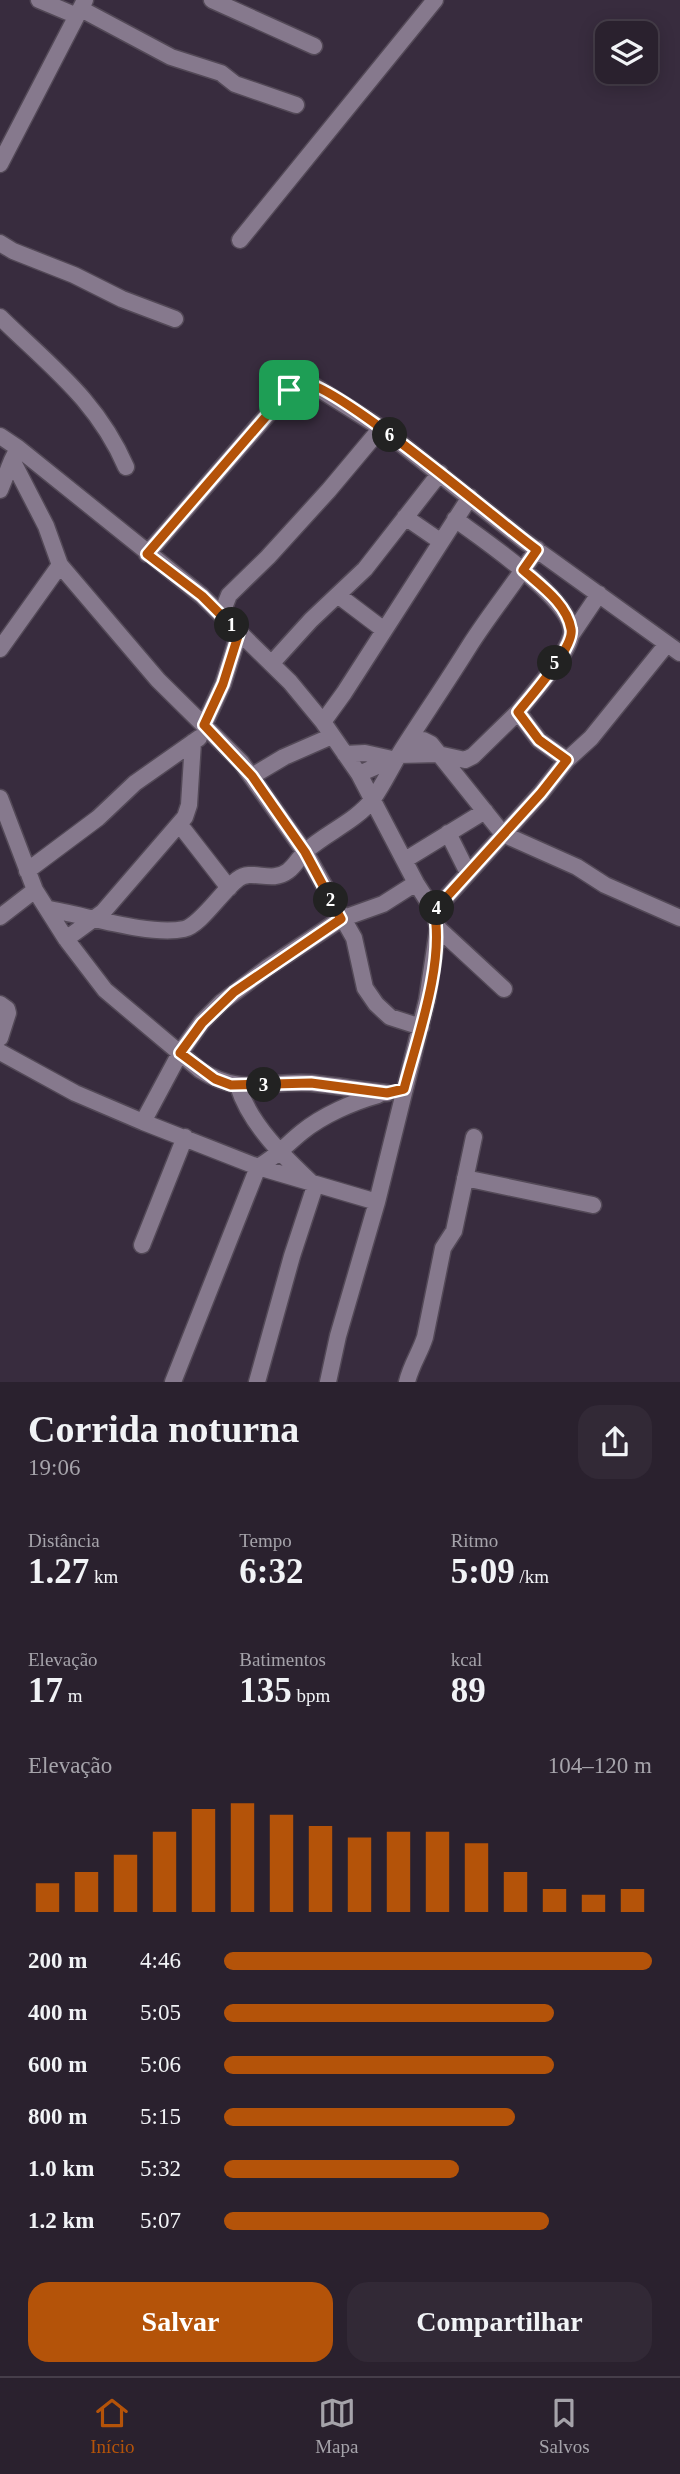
<!DOCTYPE html>
<html lang="pt">
<meta charset="utf-8">
<style>
:root{--surface:#2a212e;--page:#322936;--text:#f1f3f6;--muted:#a5a3aa;--line:#463e4a;--accent:#b45309}
body{margin:0;font-family:"Times New Roman",serif;background:var(--page);color:var(--text);height:100vh;display:flex;flex-direction:column;font-size:26px;white-space:nowrap}
*{box-sizing:border-box;margin:0}
p{font-size:23px;color:var(--muted)}
.icon{flex:none;width:38px;height:38px;fill:none;stroke:currentColor;stroke-width:2;stroke-linecap:round;stroke-linejoin:round}
.map{position:relative;height:1382px;overflow:hidden}
.details{display:flex;flex-direction:column;background:var(--surface);flex:1}
.details>*{flex:none}
.tools{position:absolute;left:595px;top:21px;display:grid;gap:14px}
.tools a{display:grid;place-items:center;width:63px;height:63px;border-radius:14px;background:var(--surface);box-shadow:0 4px 18px #0003,0 0 0 2px var(--line);font-size:35px}
.pin{position:absolute;display:grid;place-items:center;width:60px;height:60px;color:#fff;margin:-30px;border-radius:14px;box-shadow:0 4px 10px #0006}
.km{position:absolute;width:35px;height:35px;margin:-18px;border-radius:50%;background:#222;color:#fff;font-size:19px;line-height:35px;text-align:center}
.round{display:grid;place-items:center;flex:none;width:74px;height:74px;border-radius:21px;background:var(--page)}
.overview{display:flex;align-items:center;justify-content:space-between;height:119px;padding:0 28px}
h1{font-size:38px;font-weight:700;line-height:52px}
.stats{display:grid;grid-template-columns:repeat(3,1fr);gap:10px;height:119px;padding:7px 28px}
.stats div{display:grid;align-content:center}
.stats b{font-size:35px;font-weight:700}
.stats small{font-size:19px;font-weight:400}
.stats p{font-size:19px}
.chart{height:196px;padding:14px 28px}
.chart p{display:flex;justify-content:space-between}
.chart svg{width:100%;height:126px;margin-top:7px;stroke:var(--accent);stroke-width:6}
.primary-button{display:flex;gap:14px;margin-top:auto;padding:14px 28px}
.primary-button a{flex:1;height:80px;border-radius:21px;background:var(--accent);color:#fff;font-size:28px;font-weight:700;line-height:80px;text-align:center}
.primary-button a+a{background:var(--page);color:var(--text)}
ul{padding:0 28px;list-style:none;font-size:23px}
li{display:grid;grid-template-columns:112px 84px 1fr;align-items:center;height:52px}
li i{height:18px;border-radius:9px;background:var(--accent)}
.tabs{display:flex;justify-content:space-around;align-items:center;height:98px;border-top:2px solid var(--line);background:var(--surface);font-size:19px;color:var(--muted)}
.tabs a{display:grid;justify-items:center;gap:4px}
.tabs .on{color:var(--accent)}
.map>svg:first-child{display:block}
.lines{fill:none;stroke-linecap:round;stroke-linejoin:round}
.minor-casing{stroke:#534957;stroke-width:19}
.minor{stroke:#86798d;stroke-width:16}
.route-casing{stroke:#fff;stroke-width:14}
.route{stroke:#b45309;stroke-width:9}
</style>
<div class="map">
<svg width="680" height="1382" viewBox="0 0 680 1382">
<rect width="100%" height="100%" fill="#382c3e"/>
<g class="lines">
<!-- minor casing -->
<g class="minor-casing">
<path id="minor" d="M39,0L77,16
M212,0L314,46
M81,9L171,57L221,73L235,84L296,105
M0,164L85,0
M240,240L435,0
M0,243L13,251L74,275L122,299L175,319
M0,317C50,366 97,400 126,467
M0,436L18,448L202,596L290,682L323,722L359,774L416,883L434,911L438,928L427,1000L377,1202L338,1336L328,1382
M18,448L12,460L46,526L60,565L158,680L241,762L305,852L354,938L365,988L376,1004L390,1017L421,1027
M0,490L12,460
M405,517L440,541
M455,519C479,537 579,603 571,636C566,657 532,694 518,712
M147,554L289,390L299,382H308L381,428L523,540L680,653
M339,596L384,630
M221,615L229,595L268,557L329,490L381,428
M572,634L599,594
M0,649L60,565
M272,663L311,620L365,569L440,473
M323,722L344,693L470,497
M204,725L223,684L239,633
M408,741L423,740L431,744L503,834L577,867L605,885L680,918
M345,754L365,753L392,759
M399,755L438,754L465,760L473,756L518,712L539,740L567,760
M359,774L396,758
M252,776L284,757L332,736
M0,798L35,890L66,939L105,990L200,1070C243,1097 265,1080 311,1083C337,1086 362,1090 387,1093
M180,825L229,888
M448,833L468,873
M405,860L485,811
M27,871L98,818L135,783L199,738
M48,909C85,915 148,936 184,929C200,926 222,891 238,879C252,868 271,884 288,871C296,865 299,857 306,851C327,832 355,822 373,799C383,785 391,768 400,753C423,717 447,682 470,645C491,612 516,582 537,549
M434,911L541,793L567,760L591,738L667,644
M0,917L35,890
M438,928L504,989
M66,939L103,912L185,817L189,805L193,742
M0,1004L7,1009L8,1013L0,1038
M0,1052L75,1093L143,1122L258,1167C276,1157 287,1144 302,1132C323,1115 353,1102 378,1095
M238,1086C250,1125 285,1158 315,1186L292,1256L257,1382
M143,1122L180,1053L202,1022L222,1002L267,968L341,919L383,904L416,883
M465,1178L593,1205
M142,1245L185,1137
M173,1382L258,1167L377,1202
M407,1382C411,1365 420,1353 425,1337L443,1248L454,1231L474,1137"/>
</g>
<!-- minor -->
<use href="#minor" class="minor"/>
</g>
<g class="lines">
<!-- route casing -->
<g class="route-casing">
<path id="route" d="M299,382C330,377 501,524 537,550L523,570C541,586 567,604 571,629C575,647 530,697 518,712L539,740L567,760L541,793L434,911C445,962 417,1039 404,1089L387,1093L311,1083L231,1085L215,1079L180,1053L202,1023L234,992L341,919L305,852L252,776L204,725L223,684L239,633L202,596L147,554L275,406Z"/>
</g>
<!-- route -->
<use href="#route" class="route"/>
</g>
</svg>
<div class="tools">
<a><svg class="icon" aria-label="layers" viewBox="0 0 24 24"><path d="M12 4l9 5-9 5-9-5zM3 14l9 5 9-5"/></svg></a>
</div>
<div class="pin" style="left:289px;top:390px;background:#1e9e55"><svg class="icon" aria-label="arrive" viewBox="0 0 24 24"><path d="M6 21V4h12l-3 4 3 4H6"/></svg></div>
<b class="km" style="left:232px;top:625px">1</b>
<b class="km" style="left:331px;top:900px">2</b>
<b class="km" style="left:264px;top:1085px">3</b>
<b class="km" style="left:437px;top:908px">4</b>
<b class="km" style="left:555px;top:663px">5</b>
<b class="km" style="left:390px;top:435px">6</b>
</div>
<section class="details">
<div class="overview"><div><h1>Corrida noturna</h1><p>19:06</p></div><a class="round"><svg class="icon" aria-label="share" viewBox="0 0 24 24"><path d="M12 15V3M7 8l5-5 5 5M5 13v7h14v-7"/></svg></a></div>
<div class="stats">
<div><p>Distância</p><b>1.27<small> km</small></b></div>
<div><p>Tempo</p><b>6:32</b></div>
<div><p>Ritmo</p><b>5:09<small> /km</small></b></div>
</div>
<div class="stats">
<div><p>Elevação</p><b>17<small> m</small></b></div>
<div><p>Batimentos</p><b>135<small> bpm</small></b></div>
<div><p>kcal</p><b>89</b></div>
</div>
<div class="chart"><p><span>Elevação</span>104–120 m</p>
<svg viewBox="0 0 160 44" preserveAspectRatio="none"><path d="M5 44V34M15 44V30M25 44V24M35 44V16M45 44V8M55 44V6M65 44V10M75 44V14M85 44V18M95 44V16M105 44V16M115 44V20M125 44V30M135 44V36M145 44V38M155 44V36"/></svg>
</div>
<ul>
<li><b>200 m</b>4:46<i style="width:100%"></i></li>
<li><b>400 m</b>5:05<i style="width:77%"></i></li>
<li><b>600 m</b>5:06<i style="width:77%"></i></li>
<li><b>800 m</b>5:15<i style="width:68%"></i></li>
<li><b>1.0 km</b>5:32<i style="width:55%"></i></li>
<li><b>1.2 km</b>5:07<i style="width:76%"></i></li>
</ul>
<div class="primary-button"><a>Salvar</a><a>Compartilhar</a></div>
</section>
<nav class="tabs">
<a class="on"><svg class="icon" aria-label="home" viewBox="0 0 24 24"><path d="M3 11l9-7 9 7M6 9v11h12V9"/></svg>Início</a>
<a><svg class="icon" aria-label="map" viewBox="0 0 24 24"><path d="M3 6l6-2 6 2 6-2v14l-6 2-6-2-6 2zM9 4v14M15 6v14"/></svg>Mapa</a>
<a><svg class="icon" aria-label="saved" viewBox="0 0 24 24"><path d="M7 4h10v16l-5-4-5 4z"/></svg>Salvos</a>
</nav>
